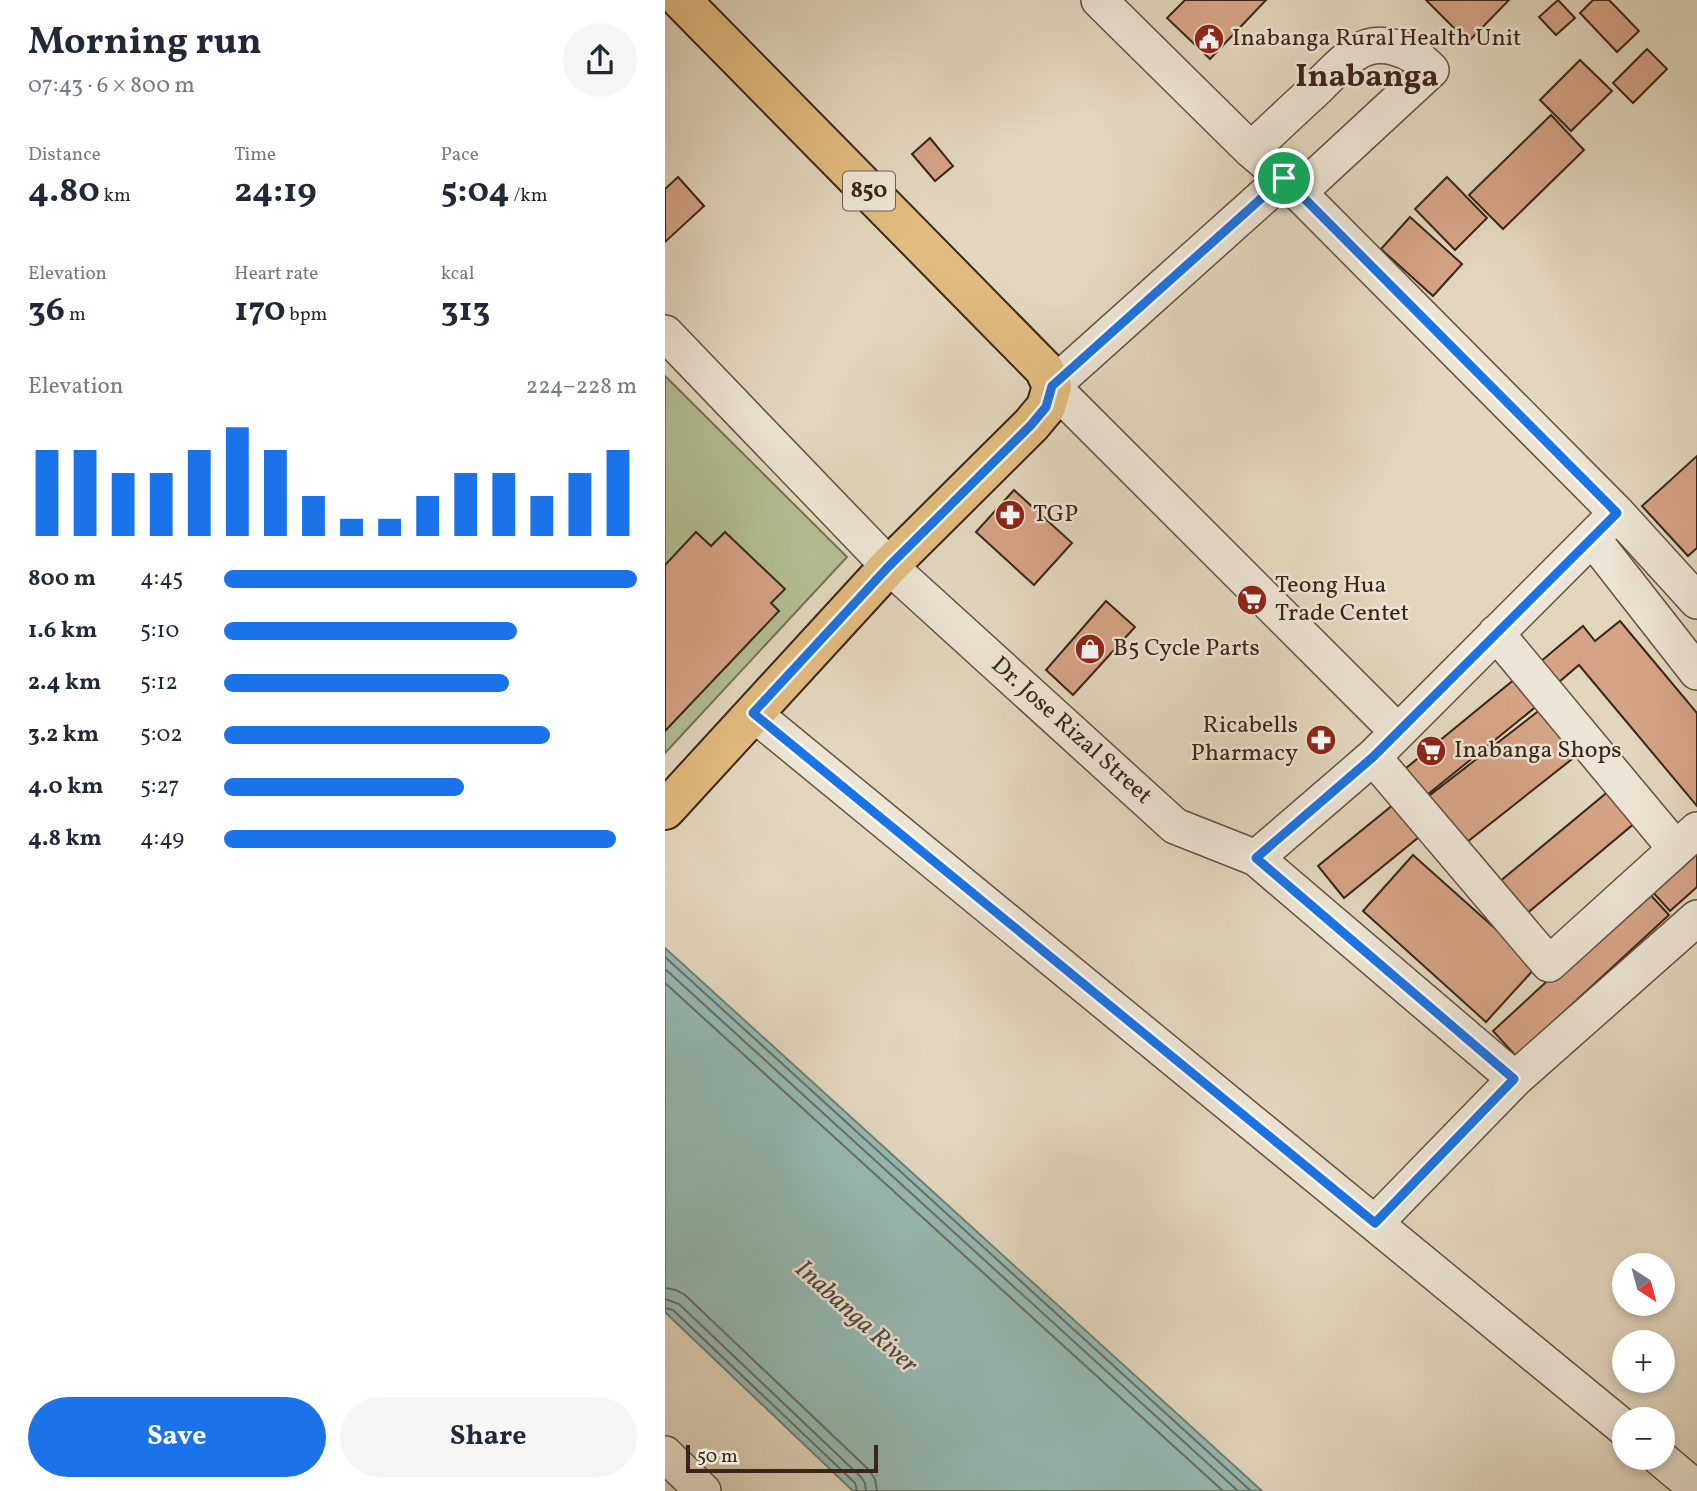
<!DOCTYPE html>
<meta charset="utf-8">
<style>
:root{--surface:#fff;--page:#f6f6f7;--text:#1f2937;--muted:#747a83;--accent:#1a73e8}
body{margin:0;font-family:Vollkorn,serif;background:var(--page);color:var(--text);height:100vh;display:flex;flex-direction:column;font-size:26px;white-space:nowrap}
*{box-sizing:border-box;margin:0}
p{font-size:23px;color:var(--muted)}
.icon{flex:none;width:38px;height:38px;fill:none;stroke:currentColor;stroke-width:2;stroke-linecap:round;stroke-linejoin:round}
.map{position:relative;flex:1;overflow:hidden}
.sheet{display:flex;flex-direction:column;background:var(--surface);width:665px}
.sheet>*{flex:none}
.needle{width:46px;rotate:144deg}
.controls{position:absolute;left:947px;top:1253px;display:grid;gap:14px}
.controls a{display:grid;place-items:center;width:63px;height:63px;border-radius:50%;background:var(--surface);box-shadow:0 4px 10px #0003;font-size:35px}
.scale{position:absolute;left:21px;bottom:18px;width:192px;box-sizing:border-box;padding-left:7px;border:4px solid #3b2518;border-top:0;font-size:19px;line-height:24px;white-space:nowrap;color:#3b2518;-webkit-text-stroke:5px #ece4d4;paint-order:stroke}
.pin{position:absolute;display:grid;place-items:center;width:60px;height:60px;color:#fff;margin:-30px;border:4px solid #fff;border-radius:50%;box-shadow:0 2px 7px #0007}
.round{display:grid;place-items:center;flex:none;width:74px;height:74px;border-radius:37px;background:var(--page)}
.overview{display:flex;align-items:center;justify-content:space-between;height:119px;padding:0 28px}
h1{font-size:38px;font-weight:700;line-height:52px}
.metrics{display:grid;grid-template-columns:repeat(3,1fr);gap:10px;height:119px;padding:7px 28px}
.metrics div{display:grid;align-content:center}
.metrics b{font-size:35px;font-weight:700}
.metrics small{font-size:19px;font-weight:400}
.metrics p{font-size:19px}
.chart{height:196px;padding:14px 28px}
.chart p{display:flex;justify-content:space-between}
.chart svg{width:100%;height:126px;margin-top:7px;stroke:var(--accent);stroke-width:6}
.primary-button{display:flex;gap:14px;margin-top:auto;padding:14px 28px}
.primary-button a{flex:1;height:80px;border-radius:42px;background:var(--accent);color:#fff;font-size:28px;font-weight:700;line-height:80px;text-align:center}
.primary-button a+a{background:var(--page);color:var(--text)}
ul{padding:0 28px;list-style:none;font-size:23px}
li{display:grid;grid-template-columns:112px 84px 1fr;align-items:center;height:52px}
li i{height:18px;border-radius:9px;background:var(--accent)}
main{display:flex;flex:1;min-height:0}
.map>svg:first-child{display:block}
.green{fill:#b2be92;stroke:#767255;stroke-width:2}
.water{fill:#95b9b2;stroke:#717e74;stroke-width:2}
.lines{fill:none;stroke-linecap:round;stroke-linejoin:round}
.shore{stroke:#686f65;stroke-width:2}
.building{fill:#d5a385;stroke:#3b2518;stroke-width:2}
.minor-casing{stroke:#655141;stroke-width:38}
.major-casing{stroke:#3b2518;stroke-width:42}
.minor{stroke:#ece4d4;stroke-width:35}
.major{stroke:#e1bb7e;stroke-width:38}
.route-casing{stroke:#fff;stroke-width:14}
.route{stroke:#1a73e8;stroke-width:9}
.labels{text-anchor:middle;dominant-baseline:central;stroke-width:5;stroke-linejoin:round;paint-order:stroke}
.shield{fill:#ece4d4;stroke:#705e50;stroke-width:2}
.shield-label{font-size:23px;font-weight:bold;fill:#3b2518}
.poi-label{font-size:24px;fill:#3b2518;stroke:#ece4d4;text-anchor:start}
.street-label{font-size:24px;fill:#3b2518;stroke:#ece4d4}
.water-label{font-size:26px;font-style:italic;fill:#524a3e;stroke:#ece4d4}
.district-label{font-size:32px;font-weight:bold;fill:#3b2518;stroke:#ece4d4}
</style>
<main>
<section class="sheet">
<div class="overview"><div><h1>Morning run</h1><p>07:43 · 6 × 800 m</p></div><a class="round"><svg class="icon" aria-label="share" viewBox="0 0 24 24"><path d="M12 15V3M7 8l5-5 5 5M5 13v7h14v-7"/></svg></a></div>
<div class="metrics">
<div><p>Distance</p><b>4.80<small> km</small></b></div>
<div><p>Time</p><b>24:19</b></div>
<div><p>Pace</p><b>5:04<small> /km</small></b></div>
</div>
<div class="metrics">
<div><p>Elevation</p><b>36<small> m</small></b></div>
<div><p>Heart rate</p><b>170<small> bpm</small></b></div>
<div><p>kcal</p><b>313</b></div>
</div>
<div class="chart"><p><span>Elevation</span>224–228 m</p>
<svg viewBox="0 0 160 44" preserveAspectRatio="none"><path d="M5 44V14M15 44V14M25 44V22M35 44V22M45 44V14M55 44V6M65 44V14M75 44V30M85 44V38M95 44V38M105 44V30M115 44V22M125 44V22M135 44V30M145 44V22M155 44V14"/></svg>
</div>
<ul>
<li><b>800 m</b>4:45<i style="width:100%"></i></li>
<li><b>1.6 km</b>5:10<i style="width:71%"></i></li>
<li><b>2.4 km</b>5:12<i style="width:69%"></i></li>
<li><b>3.2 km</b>5:02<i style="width:79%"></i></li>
<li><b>4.0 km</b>5:27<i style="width:58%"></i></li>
<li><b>4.8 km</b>4:49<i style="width:95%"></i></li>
</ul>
<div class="primary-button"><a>Save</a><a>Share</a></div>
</section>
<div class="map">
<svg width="1032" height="1491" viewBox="0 0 1032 1491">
<rect width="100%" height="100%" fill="#e2d6bd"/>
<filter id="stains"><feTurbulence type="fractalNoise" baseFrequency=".00286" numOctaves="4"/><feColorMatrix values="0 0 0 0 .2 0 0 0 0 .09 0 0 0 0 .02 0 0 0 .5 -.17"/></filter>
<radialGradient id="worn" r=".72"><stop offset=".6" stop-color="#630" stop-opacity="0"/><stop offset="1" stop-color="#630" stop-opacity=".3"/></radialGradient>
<!-- green -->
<path class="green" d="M0,376L182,557L0,753Z"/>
<!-- water -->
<path class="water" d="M0,948L597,1491H188L0,1312Z"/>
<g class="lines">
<!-- shore -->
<path class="shore" d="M0,957L586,1491
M0,969L573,1491
M0,983L558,1491
M0,1288L11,1290L20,1295L203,1469L210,1479L212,1491
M0,1299L14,1304L196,1477L200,1483L201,1491
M0,1308L8,1310L190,1483L192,1491"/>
</g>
<!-- building -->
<path class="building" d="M520,0H601L545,59L502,18Z
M761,0H844L803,42Z
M893,0L910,18L891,35L874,17Z
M928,0H944L974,31L952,52L915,13Z
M982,49L1002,69L968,103L948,83Z
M915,60L947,91L906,131L875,100Z
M886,115L919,150L838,229L804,195Z
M265,138L288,166L270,181L247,154Z
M13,177L39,206L0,242V189Z
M782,177L822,218L790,250L750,209Z
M745,217L797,264L768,296L716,249Z
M1032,456V548L1023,556L977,506Z
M349,490L407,543L369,585L311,532Z
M31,532L46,546L60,532L120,589L106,603L114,611L0,731V565Z
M441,601L470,627L408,695L381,670Z
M955,621L1032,713V806L914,665L887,688L869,667L918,626L930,641Z
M856,674L878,701L757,799L735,773Z
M880,706L916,752L797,846L760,799Z
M945,790L971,822L860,915L833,883Z
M734,800L760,832L679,898L653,866Z
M1032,844V887L1005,911L984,888Z
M748,855L872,966L821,1022L698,911Z
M981,890L1004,915L851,1056L828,1031Z"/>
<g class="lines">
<!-- minor casing -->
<g class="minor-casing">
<path id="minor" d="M434,0L586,150L619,178L952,513L1032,601
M586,150C607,130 628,110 649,91C662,79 674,64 689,54C714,36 746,49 766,70L633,193
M619,178L387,386L732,731
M0,333L224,566L510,826L591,858L850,1079
M927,538L1032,672
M831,633L1011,849
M88,713L959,1428
M708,757L884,964L1032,830
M591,858L708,757L952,513
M710,1223L850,1079L1032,918
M0,1454L38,1491
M995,1458L1032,1489"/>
</g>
<!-- major casing -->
<g class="major-casing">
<path id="major" d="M0,810L224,566L366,425L381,407L387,386L379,369L16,0"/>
</g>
<!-- minor -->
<use href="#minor" class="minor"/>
<!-- major -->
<use href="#major" class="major"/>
</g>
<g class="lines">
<!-- route casing -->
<g class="route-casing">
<path id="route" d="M619,178L952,513L708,757L591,858L849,1079L710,1223L88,713L224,566L366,425L381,407L387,386Z"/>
</g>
<!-- route -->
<use href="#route" class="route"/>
</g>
<!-- icons -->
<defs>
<g id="civic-disc" transform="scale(1.575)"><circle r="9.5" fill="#8f2418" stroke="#ece4d4"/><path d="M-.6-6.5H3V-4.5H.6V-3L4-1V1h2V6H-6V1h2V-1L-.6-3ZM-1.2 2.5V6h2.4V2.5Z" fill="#fff"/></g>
<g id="pharmacy-disc" transform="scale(1.575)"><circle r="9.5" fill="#8f2418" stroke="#ece4d4"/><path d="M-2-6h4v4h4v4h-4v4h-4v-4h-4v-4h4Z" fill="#fff"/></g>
<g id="supermarket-disc" transform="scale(1.575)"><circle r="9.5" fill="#8f2418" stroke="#ece4d4"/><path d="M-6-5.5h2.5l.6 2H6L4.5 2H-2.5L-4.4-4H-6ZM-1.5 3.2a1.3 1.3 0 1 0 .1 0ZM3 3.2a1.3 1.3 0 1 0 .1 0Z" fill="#fff"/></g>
<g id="shop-disc" transform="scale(1.575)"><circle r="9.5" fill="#8f2418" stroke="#ece4d4"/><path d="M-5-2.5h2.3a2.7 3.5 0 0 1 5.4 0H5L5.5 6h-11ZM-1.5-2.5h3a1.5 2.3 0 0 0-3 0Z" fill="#fff"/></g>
</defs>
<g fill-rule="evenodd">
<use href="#civic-disc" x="544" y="39"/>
<use href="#pharmacy-disc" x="345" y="515"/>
<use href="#supermarket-disc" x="587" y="600"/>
<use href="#shop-disc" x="425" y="649"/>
<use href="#pharmacy-disc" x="656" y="740"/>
<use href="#supermarket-disc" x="766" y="751"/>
</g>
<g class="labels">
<!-- shield labels -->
<rect class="shield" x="178" y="171.5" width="52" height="39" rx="5"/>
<g class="shield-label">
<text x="204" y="191">850</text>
</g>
<!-- poi labels -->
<g class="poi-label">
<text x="567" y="39">Inabanga Rural Health Unit</text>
<text x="368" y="515">TGP</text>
<text x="610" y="586">Teong Hua<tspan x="610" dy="28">Trade Centet</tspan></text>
<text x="448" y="649">B5 Cycle Parts</text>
<text x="633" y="726" text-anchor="end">Ricabells<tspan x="633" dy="28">Pharmacy</tspan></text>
<text x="789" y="751">Inabanga Shops</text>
</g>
<!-- street labels -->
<g class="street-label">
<text transform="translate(406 731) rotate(42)">Dr. Jose Rizal Street</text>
</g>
<!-- water labels -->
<g class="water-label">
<text transform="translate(191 1317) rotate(42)">Inabanga River</text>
</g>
<!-- district labels -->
<g class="district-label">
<text x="702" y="78">Inabanga</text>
</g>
</g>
<rect width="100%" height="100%" filter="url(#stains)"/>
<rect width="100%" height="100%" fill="url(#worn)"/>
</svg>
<div class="controls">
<a><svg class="needle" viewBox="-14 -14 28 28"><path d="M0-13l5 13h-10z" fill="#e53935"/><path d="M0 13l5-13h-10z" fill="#747a83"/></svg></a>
<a>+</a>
<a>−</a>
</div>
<div class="scale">50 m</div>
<div class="pin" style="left:619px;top:178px;background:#1e9e55"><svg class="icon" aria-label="arrive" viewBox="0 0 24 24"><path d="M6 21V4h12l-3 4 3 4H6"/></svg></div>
</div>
</main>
